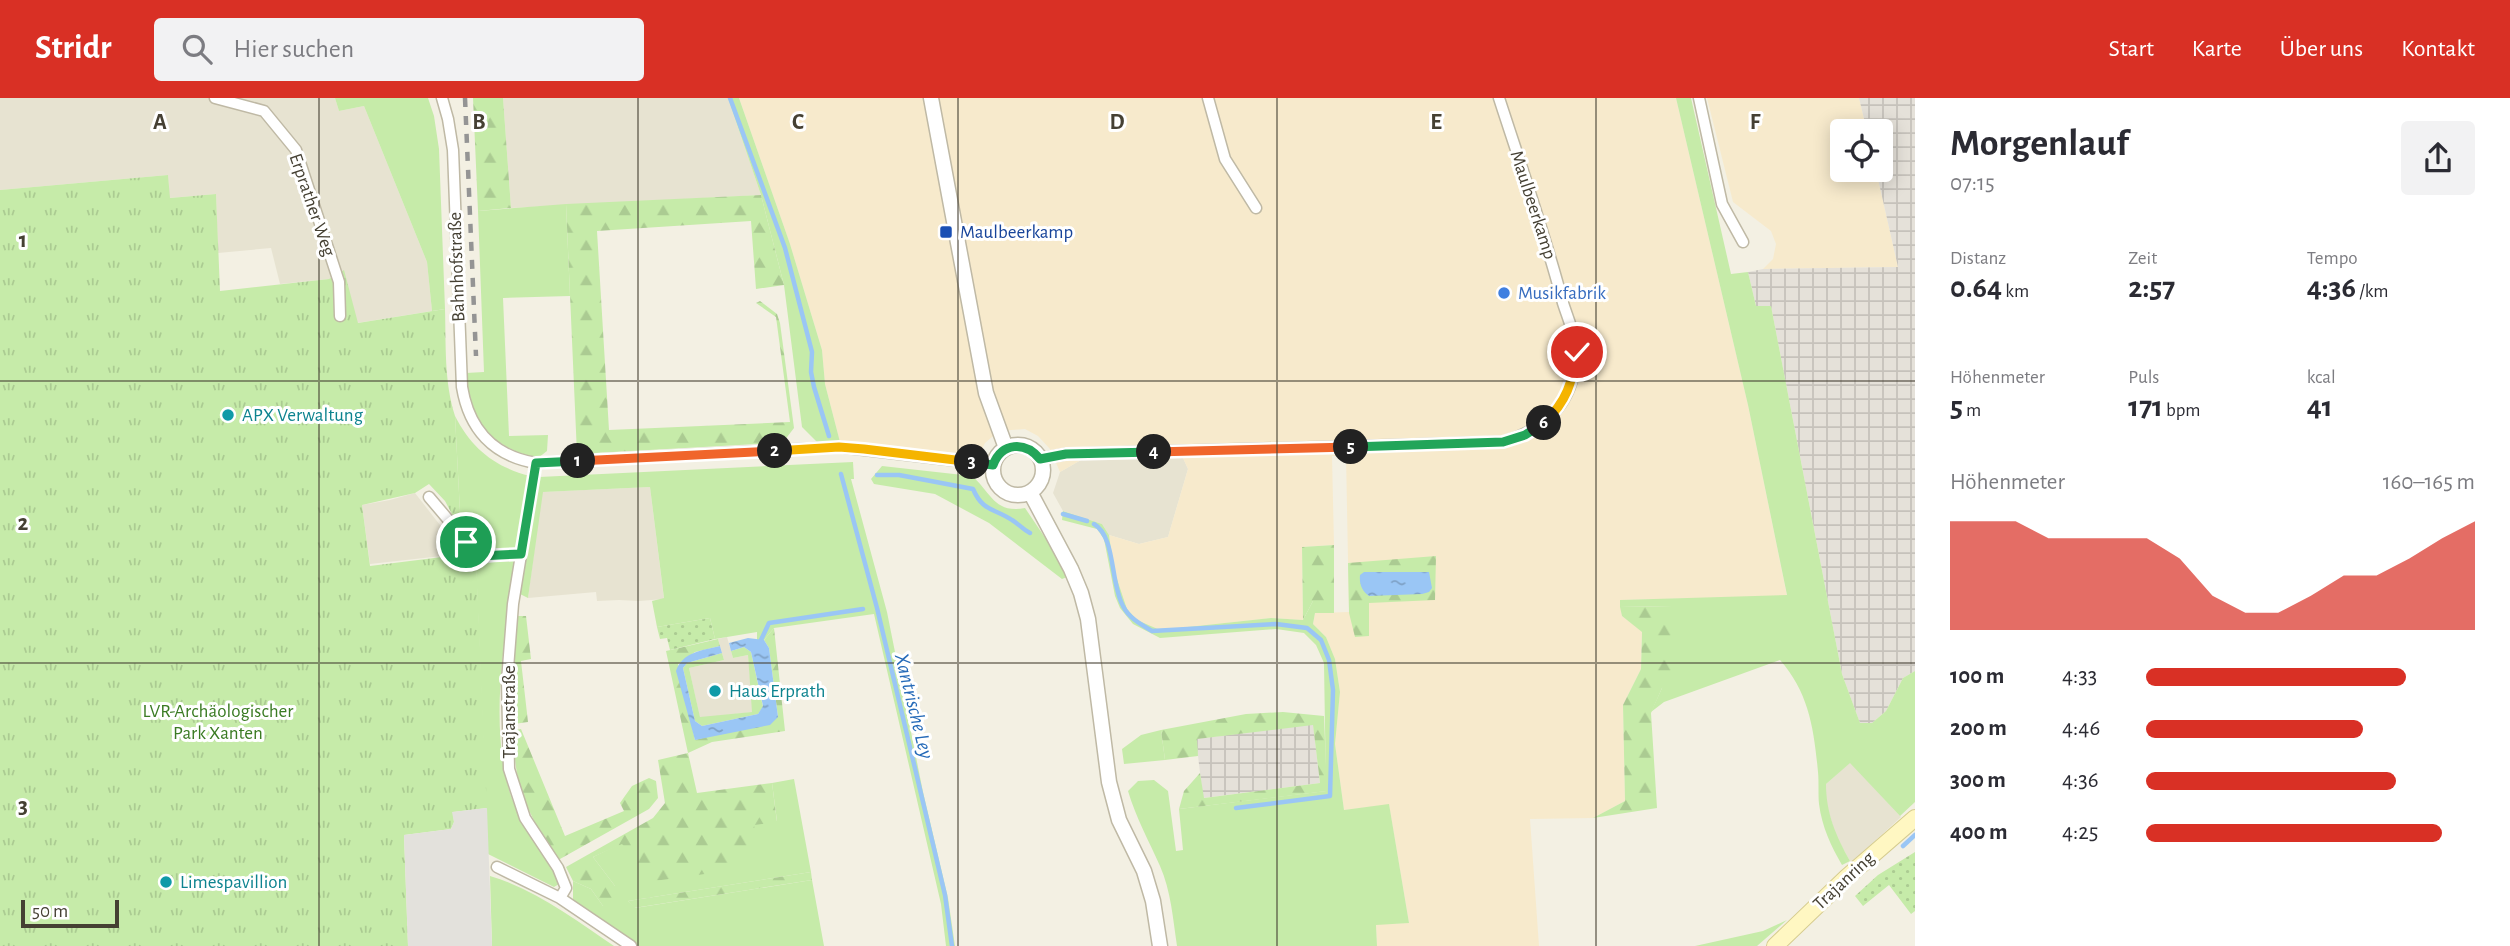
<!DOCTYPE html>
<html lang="de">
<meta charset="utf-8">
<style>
:root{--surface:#fff;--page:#f2f2f3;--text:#2b2b33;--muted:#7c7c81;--accent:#d93025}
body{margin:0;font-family:"Alegreya Sans",sans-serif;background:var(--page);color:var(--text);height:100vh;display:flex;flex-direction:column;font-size:26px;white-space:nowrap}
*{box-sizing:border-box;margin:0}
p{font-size:23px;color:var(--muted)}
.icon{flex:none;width:38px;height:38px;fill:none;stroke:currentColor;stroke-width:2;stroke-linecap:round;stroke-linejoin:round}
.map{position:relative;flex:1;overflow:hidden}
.drawer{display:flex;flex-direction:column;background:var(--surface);width:595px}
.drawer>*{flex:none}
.fabs{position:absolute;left:1830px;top:21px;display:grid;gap:14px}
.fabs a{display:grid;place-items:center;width:63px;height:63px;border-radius:7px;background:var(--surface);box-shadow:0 4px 18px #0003;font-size:35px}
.scale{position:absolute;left:21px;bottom:18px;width:98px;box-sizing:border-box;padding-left:7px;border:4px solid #454033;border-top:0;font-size:19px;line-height:24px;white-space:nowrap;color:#454033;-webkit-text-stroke:5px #fff;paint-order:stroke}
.pin{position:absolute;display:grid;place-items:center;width:60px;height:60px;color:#fff;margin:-30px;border:4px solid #fff;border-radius:50%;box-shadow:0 2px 7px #0007}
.km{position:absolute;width:35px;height:35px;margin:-18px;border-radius:50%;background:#222;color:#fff;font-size:19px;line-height:35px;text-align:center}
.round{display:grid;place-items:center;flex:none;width:74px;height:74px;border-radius:7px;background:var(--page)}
.summary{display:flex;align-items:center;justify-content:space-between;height:119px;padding:0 35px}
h1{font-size:38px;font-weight:600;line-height:52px}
.metrics{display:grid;grid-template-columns:repeat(3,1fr);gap:10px;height:119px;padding:7px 35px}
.metrics div{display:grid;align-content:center}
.metrics b{font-size:30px;font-weight:600}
.metrics small{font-size:19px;font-weight:400}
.metrics p{font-size:19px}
.chart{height:196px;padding:14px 35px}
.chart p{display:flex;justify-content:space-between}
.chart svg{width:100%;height:126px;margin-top:7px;fill:var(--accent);opacity:.7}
ul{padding:0 35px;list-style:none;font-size:23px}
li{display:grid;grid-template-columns:112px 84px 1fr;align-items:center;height:52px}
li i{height:18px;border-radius:9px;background:var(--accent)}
header{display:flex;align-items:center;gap:42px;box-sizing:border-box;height:98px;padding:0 35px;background:var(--accent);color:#fff}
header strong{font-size:33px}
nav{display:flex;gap:38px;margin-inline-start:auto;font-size:24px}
.search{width:490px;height:63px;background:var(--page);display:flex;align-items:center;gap:18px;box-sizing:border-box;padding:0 24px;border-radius:7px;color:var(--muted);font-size:26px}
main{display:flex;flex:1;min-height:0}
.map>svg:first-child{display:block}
.residential{fill:#e7e3d1}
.commercial{fill:#f7eacc}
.industrial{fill:url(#industrial-grid)}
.grass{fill:#c6eba9}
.forest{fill:url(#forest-firs)}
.park{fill:url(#park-tufts)}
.garden{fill:url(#garden-dots)}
.parking{fill:#e3e1dc}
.water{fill:url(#water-ripples)}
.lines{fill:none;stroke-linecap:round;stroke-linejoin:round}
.stream{stroke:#9ac6f5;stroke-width:4.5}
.minor-casing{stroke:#bfb9a5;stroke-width:13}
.tertiary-casing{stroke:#bfb9a5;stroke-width:17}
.secondary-casing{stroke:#d6cc8f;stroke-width:18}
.minor{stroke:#fff;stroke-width:10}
.tertiary{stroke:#fff;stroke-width:14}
.secondary{stroke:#fff7c2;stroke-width:16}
.rail{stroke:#949494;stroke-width:4.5;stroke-dasharray:9 9;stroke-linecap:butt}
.split-1-casing{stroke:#fff;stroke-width:14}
.split-2-casing{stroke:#fff;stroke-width:14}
.split-3-casing{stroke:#fff;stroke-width:14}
.split-4-casing{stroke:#fff;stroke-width:14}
.split-5-casing{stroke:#fff;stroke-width:14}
.split-6-casing{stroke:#fff;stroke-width:14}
.split-7-casing{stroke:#fff;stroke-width:14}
.split-1{stroke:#22a559;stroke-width:9}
.split-2{stroke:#f0652b;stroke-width:9}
.split-3{stroke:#f5b400;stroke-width:9}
.split-4{stroke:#22a559;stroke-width:9}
.split-5{stroke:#f0652b;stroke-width:9}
.split-6{stroke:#22a559;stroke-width:9}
.split-7{stroke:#f5b400;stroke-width:9}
.grid{fill:none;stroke:#454033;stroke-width:2;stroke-opacity:0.55}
.transit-dot{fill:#1a4fb4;stroke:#fff;stroke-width:2.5}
.shop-dot{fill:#3f7fe0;stroke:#fff;stroke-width:2.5}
.culture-dot{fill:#0f9aa8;stroke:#fff;stroke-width:2.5}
.labels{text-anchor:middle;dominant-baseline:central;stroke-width:6;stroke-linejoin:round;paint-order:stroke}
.street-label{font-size:19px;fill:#454033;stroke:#fff}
.transit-label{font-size:19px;fill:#164399;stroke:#fff;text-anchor:start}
.shop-label{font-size:19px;fill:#366cbe;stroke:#fff;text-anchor:start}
.culture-label{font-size:19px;fill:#0d838f;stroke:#fff;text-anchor:start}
.park-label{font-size:19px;fill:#3a7b23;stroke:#fff}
.water-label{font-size:21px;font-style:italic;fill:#256ab8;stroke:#fff}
.grid-label{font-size:23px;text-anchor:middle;font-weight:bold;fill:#454033;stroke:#fff;stroke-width:6;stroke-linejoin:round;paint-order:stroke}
</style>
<header>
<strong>Stridr</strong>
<div class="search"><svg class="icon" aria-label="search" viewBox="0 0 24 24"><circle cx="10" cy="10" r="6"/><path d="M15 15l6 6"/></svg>Hier suchen</div>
<nav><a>Start</a><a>Karte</a><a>Über uns</a><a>Kontakt</a></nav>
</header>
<main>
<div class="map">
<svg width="1915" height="848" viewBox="0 0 1915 848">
<defs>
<pattern id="industrial-grid" width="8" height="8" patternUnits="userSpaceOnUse" patternTransform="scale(1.75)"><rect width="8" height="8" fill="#e5e1d9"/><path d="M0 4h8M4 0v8" fill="none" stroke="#c6c2bb"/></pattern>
<pattern id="forest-firs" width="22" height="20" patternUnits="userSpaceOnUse" patternTransform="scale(1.75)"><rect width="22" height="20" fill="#c6eba9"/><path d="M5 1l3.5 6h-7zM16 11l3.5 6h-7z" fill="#abcb92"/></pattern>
<pattern id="park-tufts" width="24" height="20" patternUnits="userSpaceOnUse" patternTransform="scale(1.75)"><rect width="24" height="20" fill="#c6eba9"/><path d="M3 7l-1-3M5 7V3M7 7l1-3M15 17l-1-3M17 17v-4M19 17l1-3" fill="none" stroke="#abcb92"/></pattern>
<pattern id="garden-dots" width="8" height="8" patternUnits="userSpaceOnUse" patternTransform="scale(1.75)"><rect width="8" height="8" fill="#c6eba9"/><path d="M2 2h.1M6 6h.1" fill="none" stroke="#abcb92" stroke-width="1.8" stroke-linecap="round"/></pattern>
<pattern id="water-ripples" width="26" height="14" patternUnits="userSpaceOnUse" patternTransform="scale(1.75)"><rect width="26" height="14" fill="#9ac6f5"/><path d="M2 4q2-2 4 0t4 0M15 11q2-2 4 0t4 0" fill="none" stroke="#7fa2c7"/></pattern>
</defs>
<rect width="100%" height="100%" fill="#f3f0e3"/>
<!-- residential -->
<path class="residential" d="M0,0H335L339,13L364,8L427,164L432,213L357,225L329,181L280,186L271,150L218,155L216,96L169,100L168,77L0,92Z
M503,0H728L761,97L511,110Z
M1183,360L1188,371L1168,439L1139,446L1109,437L1102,426L1063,413L1053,395L1060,374L1081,362Z
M650,389L664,501L639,503L619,502L597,503L596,494L528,500L542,394Z
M415,395L447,436L451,457L370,466L362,407L390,402Z
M727,539L733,560L748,557L753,614L700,620L689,570L724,562L718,541Z
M1850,664L1901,719L1851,765L1836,738L1826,705V686Z"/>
<!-- commercial -->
<path class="commercial" d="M739,0H1676L1748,307L1787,498L1620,502L1622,518L1642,533L1641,571L1623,607L1625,703L1593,720L1530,721L1539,848H1377L1376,826L1409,825L1389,707L1344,712L1335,646L1340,594L1335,561L1326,539L1313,526L1315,515L1349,514L1346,357L1332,358L1334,447L1302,449L1303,522L1271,520L1160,532L1137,522L1127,511L1114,472L1109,437L1139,446L1168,439L1188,371L1183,360L1081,362L1060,374L1050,351L1038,338L1025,331L999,333L985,345L979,357L840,344L825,286L822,252L790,146Z
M1707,0H1859L1867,33H1843V72H1876L1898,169L1763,171L1773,161L1776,146L1771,133L1733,104Z"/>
<!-- industrial -->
<path class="industrial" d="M1859,0H1915V573L1903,580L1886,613L1872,625H1860L1842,576L1771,208H1756L1748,174L1763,171L1898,169L1876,72H1881V33H1867Z
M1313,626L1320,685L1203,700L1196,641Z"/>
<!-- grass -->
<path class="grass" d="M335,0H428L434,18L439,51L445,211L432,213L427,164L364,8L339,13Z
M728,0H739L790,146L822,252L825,286L840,344L818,345L802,329L784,187L761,97Z
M1676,0H1691L1731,176L1748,174L1756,208H1771L1842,576L1860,625H1872L1886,613L1903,580L1915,573V704L1900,718L1850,665L1826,686C1826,715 1836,738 1850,763L1842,767C1831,748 1822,729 1819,706C1818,696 1819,684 1818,674C1814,631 1809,595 1780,562L1664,604L1651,614L1662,590L1672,508L1620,509V502L1787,497L1748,307Z
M566,106L570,198L503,200L509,338L548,337L547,353L538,360C491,350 469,322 466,275L484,274L478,113Z
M455,318C472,351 495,369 530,378L517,453L481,455L461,433Z
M853,364L854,381H851L887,514L923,694L948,800L955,848H946L941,806L874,516L774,530L764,542H757V534L715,541L710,520L657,529L652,503L664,500L650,389L543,394L528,500L520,496L539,379Z
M882,368L972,378C991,394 994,416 1025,410L1048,444L1067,479L1062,481L989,425L935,396L874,386L871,381Z
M1063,413L1102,426L1109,437L1114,472L1127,511L1137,522L1160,532L1271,520L1303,522L1313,503H1334V515H1315L1313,526L1326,539L1335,561L1340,594L1335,646L1344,712L1389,706L1409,825L1376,827L1377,848H1177C1173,821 1171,793 1160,768C1149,743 1136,720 1128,693L1138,683L1154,682L1168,693L1176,753L1183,752L1179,711L1326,693L1324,565L1316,547L1304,535L1276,531L1160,540L1133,526L1120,510L1115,498L1104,441L1097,431L1062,422Z
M512,462L516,465C505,537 488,627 511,698C521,728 543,755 560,781L559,786L554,789L488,756L476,466Z
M744,549L751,554L763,609L758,616L702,628L695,623L683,570L687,565L722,555L724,562L689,570L700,619L752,614L748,557L733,560L731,553Z
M1161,632L1165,662L1124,666L1122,651L1141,637Z
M794,681L811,774L628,803L635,810L812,782L824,848H639L573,803V783L591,791L603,808L615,788L593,759L622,745L777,723L772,685Z
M490,778C535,791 576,822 614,848H492Z
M1787,822L1757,848H1695L1763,833Z"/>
<!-- forest -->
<path class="forest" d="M473,0H503L511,110L478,113Z
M761,97L784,187L756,191L751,123L597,133L609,332L790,324L776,219L756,205L760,203L777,216L780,225L794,330L781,347L757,346L577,356L566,106Z
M1334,447V503H1313L1303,522L1302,449Z
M1436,458L1435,502L1369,505V538L1355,539L1349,515L1348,465Z
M1672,508L1675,584L1662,590L1651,615L1657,710L1593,720L1625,703L1623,607L1641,571L1642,534L1622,518L1620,509Z
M515,518H526L531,561L521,563L528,624L514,626L511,605Z
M774,530L785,633L712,644L688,655L697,695L772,685L777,724L754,727L757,746L741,771L654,783L622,746L593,759L615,788L617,805L603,808L591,791L573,783L566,769L653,720L665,705L658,662L688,655L666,553L718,541L720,548L695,554L678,566L695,642L778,619L769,550L764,542Z
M1283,614L1324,618L1327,693L1179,711L1184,693L1200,675L1204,700L1320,685L1313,627L1197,641L1198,658L1165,662L1161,632L1246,616Z
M521,631L565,738L624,713L620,705L632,688L649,680L656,683L658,700L649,711L560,761H557C529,717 511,686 515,632Z
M811,774L812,782L634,810L628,803Z"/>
<!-- park -->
<path class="park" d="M168,77L170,100L216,96L220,193L329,181L344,172L358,225L445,211C446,246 444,284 455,318L461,433L445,403L429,386L415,395L362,407L370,468L466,456L476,458L487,710L453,714L454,724L451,731L404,737L408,848H0V92Z"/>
<!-- garden -->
<path class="garden" d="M710,520L715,541L670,552L667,540L660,541L657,529Z
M1915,754V813L1911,816L1889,787L1863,808L1855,798L1878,777Z"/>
<!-- parking -->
<path class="parking" d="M487,710L492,848H408L404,737L451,731L454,724L452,714Z"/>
<!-- water -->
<path class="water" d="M1364,474H1429L1432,490L1429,494L1422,496L1369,498C1362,493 1359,486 1360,477Z
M748,540L764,542L769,550L778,619L770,627L695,642L676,573C682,554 703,552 720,548L722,555L687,565L683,570L695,623L702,628L758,616L763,608L751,554L744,549L731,553L729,545Z"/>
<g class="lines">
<!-- stream -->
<path class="stream" d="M730,0L785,150L812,254L811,274L814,289L829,338
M841,376L877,510L945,797L952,848
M877,377H899L973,391C983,414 994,410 1012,422C1019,426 1022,431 1030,435
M1063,416L1087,423
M1094,426C1116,439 1110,485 1123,508C1129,520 1140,526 1152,533L1276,526L1307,530L1321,542L1329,562L1333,592L1330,698L1236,710
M761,546V542L769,525L863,511
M1903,748L1915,737"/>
<!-- minor casing -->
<g class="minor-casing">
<path id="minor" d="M215,0L264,13L296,52L339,184L340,218
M442,0L448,21L453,52L462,289C469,331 493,358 536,365L839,349L993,367
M1208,0L1225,61L1256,110
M1699,0L1722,106L1743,144
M1040,361L1066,356L1503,344C1546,331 1574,305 1576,257C1577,241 1568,221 1563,205C1545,136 1521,68 1499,0
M536,365L513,506L507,583L509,671L525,720L558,770L566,790L560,800
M429,399L479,458L521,456
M497,769L560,800L631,848"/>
</g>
<!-- tertiary casing -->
<g class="tertiary-casing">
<path id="tertiary" d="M931,0L986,295L1006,350
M993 372a25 25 0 1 1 50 0a25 25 0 1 1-50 0Z
M1030,394L1071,471L1081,495L1088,521L1109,684L1119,722L1144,773L1153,803L1160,848"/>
</g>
<!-- secondary casing -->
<g class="secondary-casing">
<path id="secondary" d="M1775,848L1847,779L1915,720"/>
</g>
<!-- minor -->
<use href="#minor" class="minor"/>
<!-- tertiary -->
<use href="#tertiary" class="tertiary"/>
<!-- secondary -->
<use href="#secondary" class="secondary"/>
<!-- rail -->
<path class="rail" d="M465,0L476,258"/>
</g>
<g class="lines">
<!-- split-1 casing -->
<g class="split-1-casing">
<path id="split-1" d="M466,444L479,458L521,456L536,365L578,363"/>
</g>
<!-- split-2 casing -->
<g class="split-2-casing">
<path id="split-2" d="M578,363L775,353"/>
</g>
<!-- split-3 casing -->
<g class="split-3-casing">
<path id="split-3" d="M775,353L839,349L864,351L972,364"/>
</g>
<!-- split-4 casing -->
<g class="split-4-casing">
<path id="split-4" d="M972,364L993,367C1002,344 1025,343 1040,361L1066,356L1154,354"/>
</g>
<!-- split-5 casing -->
<g class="split-5-casing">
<path id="split-5" d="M1154,354L1351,349"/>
</g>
<!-- split-6 casing -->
<g class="split-6-casing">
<path id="split-6" d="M1351,349L1503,344L1525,337L1544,325"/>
</g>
<!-- split-7 casing -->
<g class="split-7-casing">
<path id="split-7" d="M1544,325C1567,303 1572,285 1577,254"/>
</g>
<!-- split-1 -->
<use href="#split-1" class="split-1"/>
<!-- split-2 -->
<use href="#split-2" class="split-2"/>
<!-- split-3 -->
<use href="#split-3" class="split-3"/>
<!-- split-4 -->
<use href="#split-4" class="split-4"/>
<!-- split-5 -->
<use href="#split-5" class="split-5"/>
<!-- split-6 -->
<use href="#split-6" class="split-6"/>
<!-- split-7 -->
<use href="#split-7" class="split-7"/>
</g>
<!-- grid -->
<path class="grid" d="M319,0V848M638,0V848M958,0V848M1277,0V848M1596,0V848M0,283H1915M0,565H1915"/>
<!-- markers -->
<rect class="transit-dot" x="939" y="127" width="14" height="14" rx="3.5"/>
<circle class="shop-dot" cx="1504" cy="195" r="7"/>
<g class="culture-dot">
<circle cx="228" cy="317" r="7"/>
<circle cx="715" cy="593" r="7"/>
<circle cx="166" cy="784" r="7"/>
</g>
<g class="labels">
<!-- street labels -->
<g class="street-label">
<text transform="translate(312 107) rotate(71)">Erprather Weg</text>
<text transform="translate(1533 107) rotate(72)">Maulbeerkamp</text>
<text transform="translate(457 169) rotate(-92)">Bahnhofstraße</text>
<text transform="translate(509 614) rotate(-90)">Trajanstraße</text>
<text transform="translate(1844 783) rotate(-43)">Trajanring</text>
</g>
<!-- transit labels -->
<g class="transit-label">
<text x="960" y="134">Maulbeerkamp</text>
</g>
<!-- shop labels -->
<g class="shop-label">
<text x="1518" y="195">Musikfabrik</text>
</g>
<!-- culture labels -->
<g class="culture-label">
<text x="242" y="317">APX Verwaltung</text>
<text x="729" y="593">Haus Erprath</text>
<text x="180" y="784">Limespavillion</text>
</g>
<!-- park labels -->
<g class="park-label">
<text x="218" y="613">LVR-Archäologischer<tspan x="218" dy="22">Park Xanten</tspan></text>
</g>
<!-- water labels -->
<g class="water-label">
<text transform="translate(914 608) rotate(76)">Xantrische Ley</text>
</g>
</g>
<g class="grid-label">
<text x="160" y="31">A</text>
<text x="479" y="31">B</text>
<text x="798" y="31">C</text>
<text x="1117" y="31">D</text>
<text x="1436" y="31">E</text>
<text x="1755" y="31">F</text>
<text x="23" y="149">1</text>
<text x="23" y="432">2</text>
<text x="23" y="715">3</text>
</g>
</svg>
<div class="fabs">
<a><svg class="icon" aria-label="locate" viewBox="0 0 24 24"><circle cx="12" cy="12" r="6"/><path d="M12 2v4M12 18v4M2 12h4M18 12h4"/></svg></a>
</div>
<div class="scale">50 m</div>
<div class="pin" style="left:466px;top:444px;background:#1e9e55"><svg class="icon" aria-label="arrive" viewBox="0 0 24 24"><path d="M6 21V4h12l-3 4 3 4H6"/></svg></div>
<div class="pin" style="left:1577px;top:254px;background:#d93025"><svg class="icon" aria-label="check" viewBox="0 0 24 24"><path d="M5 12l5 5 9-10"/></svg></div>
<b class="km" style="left:578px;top:363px">1</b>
<b class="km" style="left:775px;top:353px">2</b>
<b class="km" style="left:972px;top:364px">3</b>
<b class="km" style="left:1154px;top:354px">4</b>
<b class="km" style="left:1351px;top:349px">5</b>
<b class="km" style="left:1544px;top:325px">6</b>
</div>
<section class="drawer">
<div class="summary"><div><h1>Morgenlauf</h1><p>07:15</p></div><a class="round"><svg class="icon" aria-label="share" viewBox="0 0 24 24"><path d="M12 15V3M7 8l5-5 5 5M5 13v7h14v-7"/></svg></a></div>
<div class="metrics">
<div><p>Distanz</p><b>0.64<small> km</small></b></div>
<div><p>Zeit</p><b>2:57</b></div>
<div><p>Tempo</p><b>4:36<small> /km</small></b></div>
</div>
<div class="metrics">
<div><p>Höhenmeter</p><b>5<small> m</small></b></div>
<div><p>Puls</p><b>171<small> bpm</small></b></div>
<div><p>kcal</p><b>41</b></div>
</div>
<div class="chart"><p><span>Höhenmeter</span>160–165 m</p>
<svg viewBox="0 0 160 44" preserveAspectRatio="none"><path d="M0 44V6L10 6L20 6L30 12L40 12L50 12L60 12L70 19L80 32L90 38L100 38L110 32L120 25L130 25L140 19L150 12L160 6V44z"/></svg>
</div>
<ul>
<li><b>100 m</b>4:33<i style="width:79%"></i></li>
<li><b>200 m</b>4:46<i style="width:66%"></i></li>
<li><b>300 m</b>4:36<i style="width:76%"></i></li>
<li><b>400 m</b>4:25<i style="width:90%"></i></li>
</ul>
</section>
</main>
